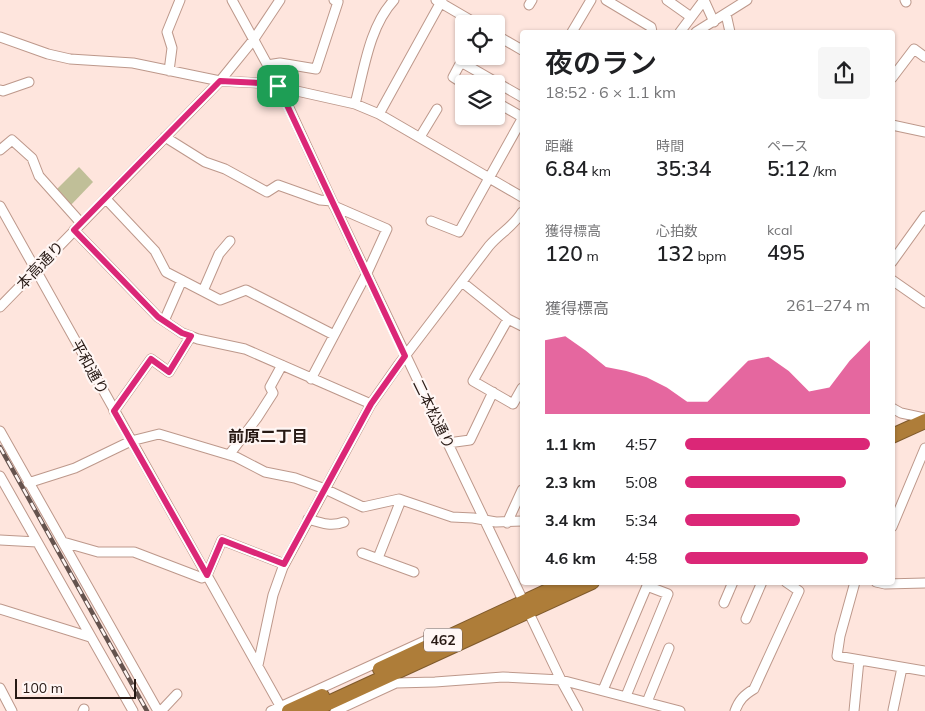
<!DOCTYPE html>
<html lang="ja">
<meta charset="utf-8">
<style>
:root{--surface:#fff;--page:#f6f6f6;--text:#202124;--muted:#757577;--accent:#db2777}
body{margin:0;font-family:Mulish,"Noto Sans JP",sans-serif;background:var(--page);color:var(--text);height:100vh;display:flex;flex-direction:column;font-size:19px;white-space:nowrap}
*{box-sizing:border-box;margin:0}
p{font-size:16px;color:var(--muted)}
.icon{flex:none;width:28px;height:28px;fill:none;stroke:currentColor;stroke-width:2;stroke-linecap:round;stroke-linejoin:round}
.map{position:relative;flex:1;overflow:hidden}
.side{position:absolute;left:520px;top:30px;width:375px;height:555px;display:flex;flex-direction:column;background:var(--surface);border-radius:5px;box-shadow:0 1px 4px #0004}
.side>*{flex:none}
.fabs{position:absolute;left:455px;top:15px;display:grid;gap:10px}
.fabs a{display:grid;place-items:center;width:50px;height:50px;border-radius:5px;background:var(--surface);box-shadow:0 1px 4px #0004;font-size:25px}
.scale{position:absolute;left:15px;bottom:12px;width:121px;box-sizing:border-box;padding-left:5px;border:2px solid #271914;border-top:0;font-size:14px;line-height:18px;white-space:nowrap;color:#271914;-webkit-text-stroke:4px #fff6f4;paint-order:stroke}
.pin{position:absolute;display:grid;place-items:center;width:42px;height:42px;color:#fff;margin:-21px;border-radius:10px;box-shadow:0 2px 8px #0006}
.round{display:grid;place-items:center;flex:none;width:52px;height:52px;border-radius:5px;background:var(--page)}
.summary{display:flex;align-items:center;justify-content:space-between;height:85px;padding:0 25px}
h1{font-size:28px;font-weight:600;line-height:38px}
.stats{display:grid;grid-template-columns:repeat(3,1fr);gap:8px;height:85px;padding:5px 25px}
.stats div{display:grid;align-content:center}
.stats b{font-size:21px;font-weight:600}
.stats small{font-size:14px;font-weight:400}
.stats p{font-size:14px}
.chart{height:140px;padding:10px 25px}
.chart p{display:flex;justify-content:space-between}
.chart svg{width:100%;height:90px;margin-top:5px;fill:var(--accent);opacity:.7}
ul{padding:0 25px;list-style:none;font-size:16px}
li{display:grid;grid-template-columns:80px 60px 1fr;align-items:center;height:38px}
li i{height:12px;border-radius:6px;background:var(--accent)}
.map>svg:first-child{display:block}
.green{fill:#c0bf98}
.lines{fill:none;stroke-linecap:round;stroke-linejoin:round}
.minor-casing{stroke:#bd988b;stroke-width:11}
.highway-casing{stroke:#7f5a2c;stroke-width:16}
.minor{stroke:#fff;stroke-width:9}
.highway{stroke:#ae7d39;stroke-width:14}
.rail-casing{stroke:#65534e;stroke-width:4.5}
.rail{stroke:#fff6f4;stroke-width:2.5;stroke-dasharray:8;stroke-linecap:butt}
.route-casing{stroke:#fff;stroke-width:10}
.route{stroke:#db2777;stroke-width:6}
.labels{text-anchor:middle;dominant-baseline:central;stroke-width:4.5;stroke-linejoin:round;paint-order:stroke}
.shield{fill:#fff6f4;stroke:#685b57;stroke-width:1}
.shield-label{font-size:14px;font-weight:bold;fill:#271914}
.street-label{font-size:15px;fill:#271914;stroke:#fff6f4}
.neighbourhood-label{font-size:16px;font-weight:bold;fill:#271914;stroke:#fff6f4}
</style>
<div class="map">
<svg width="925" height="711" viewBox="0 0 925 711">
<rect width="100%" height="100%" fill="#fee5dd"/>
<!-- green -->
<path class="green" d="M79,167L93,182L69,207L54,192Z"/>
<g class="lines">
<!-- minor casing -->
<g class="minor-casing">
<path id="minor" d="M232,0L279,86L332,201L561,680L578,711
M436,0L477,24
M606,0L651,27L652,32
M667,0L691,17
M905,0L906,2
M529,5L532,0
M726,14L730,32
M572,32L591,0
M680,32L704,0L714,22
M696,32L747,0
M496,35L522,50
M0,37L48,54L70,59L133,63L220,81L261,83L355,104L379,114L522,197
M267,65L280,63L316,69L338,2L334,0
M169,71L172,48L167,32L180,0
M892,78L914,49L925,57
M464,84L453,77L461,62L522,97
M0,90L3,91L29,82
M496,102L522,117
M355,104C364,70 369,27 394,0
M379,114L442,0
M892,125L925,132
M165,137L205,162L225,169L267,192L278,185L320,200L332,201
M420,137L437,109
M0,150L12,140L32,158L39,176L81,223
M106,199L155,251L166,272L220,300L246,290L250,292L334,335
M0,206L283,711
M431,221L459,232L522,119
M74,230L158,317L182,333L198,339L245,349L371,404
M892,262L925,216
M892,280L925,303
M462,282L508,319L522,326
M203,291L219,254L230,241
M0,307L220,81L254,39L280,0
M508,319L473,381L513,404L522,388
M164,321L182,280
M311,379L367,273L387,229L334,206
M892,408L901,413L925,418
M114,411L151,359L169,372L191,336
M0,431L158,711
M448,443L470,440L493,392
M229,455L257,418L273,393L270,387L282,365
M0,476L133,711
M28,483L75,468L131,441L159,434L236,457L265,472L295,478L325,489L363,507L399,499L452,517L473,518L496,522L522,521
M308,519C321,523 331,527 344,522
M507,523L522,490
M892,527L925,448
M0,540L37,542
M63,542L98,552H134L202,578L207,575L222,540L284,564
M362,553L414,572
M378,558L401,500
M855,582L840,636L837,656L925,671
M876,582L885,584L925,583
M724,603L733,582
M0,609L90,637
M746,619L762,582
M258,665L273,595L283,567L371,404L399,364L489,246C500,233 513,227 522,212
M0,688L12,711
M603,690L647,586L668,594L626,696
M647,702L669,648
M893,710L902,668
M83,711L84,709
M161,711L177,694
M271,711L431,638
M335,711L396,683L435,682L503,677L561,680L680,711
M735,711C739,700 744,695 754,689L799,591L786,582
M854,711L859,660"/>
</g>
<!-- highway casing -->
<g class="highway-casing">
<path id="highway" d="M892,436L925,421
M380,669L567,582
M289,711L322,696
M311,711L592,582"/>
</g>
<!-- minor -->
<use href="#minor" class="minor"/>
<!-- highway -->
<use href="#highway" class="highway"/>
<!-- rail casing -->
<g class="rail-casing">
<path id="rail" d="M0,447L147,711"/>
</g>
<!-- rail -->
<use href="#rail" class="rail"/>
</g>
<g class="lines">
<!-- route casing -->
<g class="route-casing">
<path id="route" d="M220,81L261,83L278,86L405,356L371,404L284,564L222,540L207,575L114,411L151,359L169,372L191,336L182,333L158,317L74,230Z"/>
</g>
<!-- route -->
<use href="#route" class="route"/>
</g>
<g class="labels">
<!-- shield labels -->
<rect class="shield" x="424" y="628.5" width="38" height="23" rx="4"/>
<g class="shield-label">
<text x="443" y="640">462</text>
</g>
<!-- street labels -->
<g class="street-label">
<text transform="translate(40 265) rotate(-46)">本高通り</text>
<text transform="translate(90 367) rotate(61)">平和通り</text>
<text transform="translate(434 414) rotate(64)">二本松通り</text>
</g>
<!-- neighbourhood labels -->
<g class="neighbourhood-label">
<text x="268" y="436">前原二丁目</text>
</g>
</g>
</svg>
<div class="fabs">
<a><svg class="icon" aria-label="locate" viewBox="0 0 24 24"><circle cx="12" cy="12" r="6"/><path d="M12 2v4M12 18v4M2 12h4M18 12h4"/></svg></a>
<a><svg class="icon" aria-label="layers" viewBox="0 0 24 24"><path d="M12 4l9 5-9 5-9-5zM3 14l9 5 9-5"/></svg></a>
</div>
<div class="scale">100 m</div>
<div class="pin" style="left:278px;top:86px;background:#1e9e55"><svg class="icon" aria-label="arrive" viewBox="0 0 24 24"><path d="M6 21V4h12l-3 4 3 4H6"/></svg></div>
<section class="side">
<div class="summary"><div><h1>夜のラン</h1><p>18:52 · 6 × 1.1 km</p></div><a class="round"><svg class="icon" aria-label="share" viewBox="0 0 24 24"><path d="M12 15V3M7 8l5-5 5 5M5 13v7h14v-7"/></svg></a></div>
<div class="stats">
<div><p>距離</p><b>6.84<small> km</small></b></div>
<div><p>時間</p><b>35:34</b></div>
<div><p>ペース</p><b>5:12<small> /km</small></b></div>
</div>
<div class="stats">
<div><p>獲得標高</p><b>120<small> m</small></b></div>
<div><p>心拍数</p><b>132<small> bpm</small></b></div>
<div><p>kcal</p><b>495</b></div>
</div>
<div class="chart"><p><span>獲得標高</span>261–274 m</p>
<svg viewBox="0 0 160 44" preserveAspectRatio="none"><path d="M0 44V8L10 6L20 13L30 21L40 23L50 26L60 31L70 38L80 38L90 28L100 18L110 16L120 23L130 33L140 31L150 18L160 8V44z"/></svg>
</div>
<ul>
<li><b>1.1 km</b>4:57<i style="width:100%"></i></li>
<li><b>2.3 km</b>5:08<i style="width:87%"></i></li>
<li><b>3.4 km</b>5:34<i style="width:62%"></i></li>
<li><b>4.6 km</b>4:58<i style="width:99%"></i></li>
</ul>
</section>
</div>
